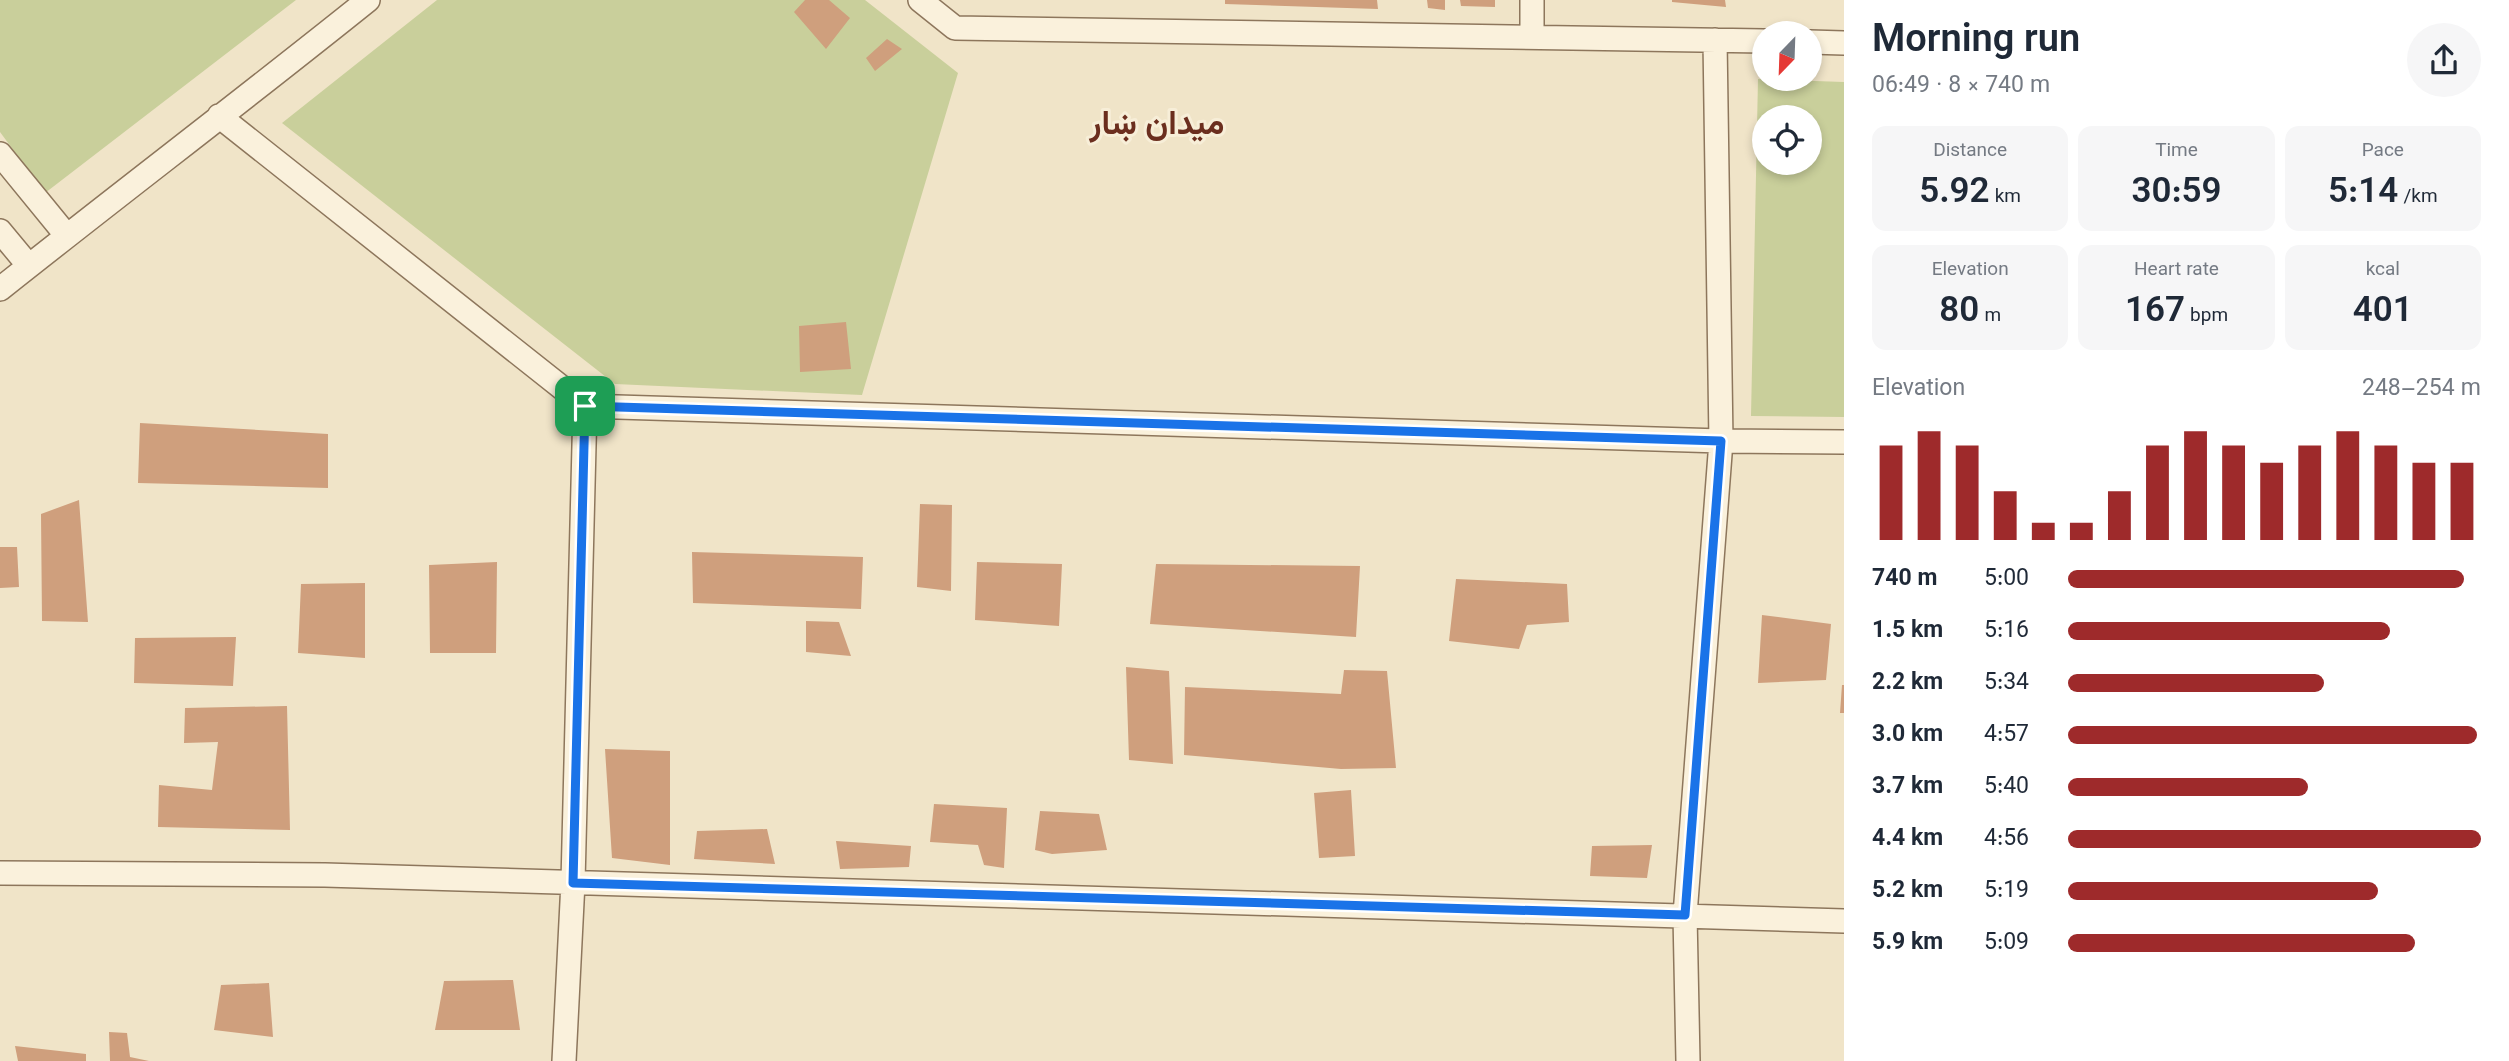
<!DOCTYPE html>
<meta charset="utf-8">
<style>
:root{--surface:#fff;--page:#f6f6f7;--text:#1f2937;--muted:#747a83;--accent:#9e2a2b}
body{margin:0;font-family:Georgia,Vazirmatn,serif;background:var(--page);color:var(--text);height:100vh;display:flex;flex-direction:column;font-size:26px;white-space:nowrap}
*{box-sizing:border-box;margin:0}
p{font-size:23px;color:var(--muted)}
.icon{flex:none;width:38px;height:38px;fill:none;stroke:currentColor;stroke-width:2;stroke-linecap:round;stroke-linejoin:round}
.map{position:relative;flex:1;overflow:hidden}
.sheet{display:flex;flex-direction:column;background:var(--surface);width:665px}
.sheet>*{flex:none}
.needle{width:46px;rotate:203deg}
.fabs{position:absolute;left:1752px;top:21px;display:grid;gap:14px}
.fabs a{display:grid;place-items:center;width:70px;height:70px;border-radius:50%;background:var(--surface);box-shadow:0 4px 10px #0003;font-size:35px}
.pin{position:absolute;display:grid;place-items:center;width:60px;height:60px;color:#fff;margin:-30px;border-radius:14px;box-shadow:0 4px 10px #0006}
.round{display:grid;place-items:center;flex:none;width:74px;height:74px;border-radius:37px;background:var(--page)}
.headline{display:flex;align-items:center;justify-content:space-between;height:119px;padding:0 28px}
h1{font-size:38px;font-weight:600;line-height:52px}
.figures{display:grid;grid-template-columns:repeat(3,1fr);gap:10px;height:119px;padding:7px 28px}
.figures div{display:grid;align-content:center;border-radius:14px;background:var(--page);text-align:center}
.figures b{font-size:35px;font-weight:600}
.figures small{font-size:19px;font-weight:400}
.figures p{font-size:19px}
.chart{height:196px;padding:14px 28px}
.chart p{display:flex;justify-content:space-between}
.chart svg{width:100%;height:126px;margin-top:7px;stroke:var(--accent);stroke-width:6}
ul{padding:0 28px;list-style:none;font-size:23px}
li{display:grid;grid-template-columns:112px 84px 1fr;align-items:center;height:52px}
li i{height:18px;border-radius:9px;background:var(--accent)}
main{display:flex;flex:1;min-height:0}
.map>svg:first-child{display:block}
.green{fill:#c9cf9b;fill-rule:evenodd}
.building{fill:#cf9f7d}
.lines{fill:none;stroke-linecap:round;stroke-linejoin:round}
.minor-casing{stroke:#8d765c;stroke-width:26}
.minor{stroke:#faf1dc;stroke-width:23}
.route-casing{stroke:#fff;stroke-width:14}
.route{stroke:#1a73e8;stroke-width:9}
.labels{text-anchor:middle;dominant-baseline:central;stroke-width:6;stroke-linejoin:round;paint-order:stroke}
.town-label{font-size:33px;font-weight:bold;fill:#6b2e1e;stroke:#f7eed8}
</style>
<main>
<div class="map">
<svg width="1844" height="1061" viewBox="0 0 1844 1061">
<rect width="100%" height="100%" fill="#f0e4c8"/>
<!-- green -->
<path class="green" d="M0,0H296L45,193L0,132Z
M437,0H865L958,73L862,395L615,384L282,123Z
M1758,79L1844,82V417L1751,416ZM1810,117V163H1764V117Z"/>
<!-- building -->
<path class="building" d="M805,0H829L850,18L826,49L794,12Z
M1225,0H1377L1378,9L1225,4Z
M1427,0H1445V10L1428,8Z
M1460,0H1495V7L1461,6Z
M1672,0H1725L1726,7L1672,2Z
M887,39L902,49L875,71L866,58Z
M846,322L851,369L800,372L799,326Z
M140,423L328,434V488L138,483Z
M79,500L88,622L42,621L41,514Z
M920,504L952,505L951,591L917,587Z
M0,547H17L19,587L0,588Z
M692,552L863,557L861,609L693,603Z
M497,562L496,653H430L429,565Z
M977,562L1062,564L1059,626L975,620Z
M1156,564L1360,566L1356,637L1150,624Z
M1456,579L1567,584L1569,622L1527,625L1519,649L1449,641Z
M365,583V658L298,653L301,584Z
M1762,615L1831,624L1826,680L1758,683Z
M806,621L839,622L851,656L806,652Z
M236,637L233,686L134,683L135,638Z
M1126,667L1169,671L1173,764L1129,760Z
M1344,670L1387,671L1396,768L1341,769L1184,755L1185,687L1341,694Z
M1842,685H1844V713H1840Z
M287,706L290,830L158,827L159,785L212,790L218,742L184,743L185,708Z
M605,749L670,751V865L612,858Z
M1351,790L1355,856L1319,858L1314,793Z
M934,804L1007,808L1004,868L984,865L978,845L930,842Z
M1040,811L1099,814L1107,850L1052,854L1035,850Z
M767,829L775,864L694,859L697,831Z
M836,841L911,846L909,867L840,869Z
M1652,845L1647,878L1590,876L1592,846Z
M513,980L520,1030H435L444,981Z
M269,983L273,1037L214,1030L221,985Z
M109,1032L127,1033L130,1057L149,1061H110Z
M15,1046L86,1054V1061H18Z"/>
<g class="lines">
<!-- minor casing -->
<g class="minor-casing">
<path id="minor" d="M920,0L955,28L1764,41
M1532,0V37
M1810,42L1844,43
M219,116L585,406L1721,441L1844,442
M0,154L67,236
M0,231L29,266
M0,289C122,192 246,98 368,0
M0,873L325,875L1844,921
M564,1061L573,882L585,406
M1688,1061L1685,915L1721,441L1715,40"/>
</g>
<!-- minor -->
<use href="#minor" class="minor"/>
</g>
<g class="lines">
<!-- route casing -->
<g class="route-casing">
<path id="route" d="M585,406L1721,441L1685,915L573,883Z"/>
</g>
<!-- route -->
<use href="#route" class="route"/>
</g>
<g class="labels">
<!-- town labels -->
<g class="town-label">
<text x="1157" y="126">میدان ښار</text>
</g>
</g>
</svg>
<div class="fabs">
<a><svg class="needle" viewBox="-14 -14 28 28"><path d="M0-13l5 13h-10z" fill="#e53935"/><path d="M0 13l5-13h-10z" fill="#747a83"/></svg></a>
<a><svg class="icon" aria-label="locate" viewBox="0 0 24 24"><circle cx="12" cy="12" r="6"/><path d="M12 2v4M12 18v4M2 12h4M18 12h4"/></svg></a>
</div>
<div class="pin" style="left:585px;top:406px;background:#1e9e55"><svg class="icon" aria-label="arrive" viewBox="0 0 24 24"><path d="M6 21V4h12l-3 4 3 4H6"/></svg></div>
</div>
<section class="sheet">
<div class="headline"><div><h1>Morning run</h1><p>06:49 · 8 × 740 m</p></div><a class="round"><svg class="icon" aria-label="share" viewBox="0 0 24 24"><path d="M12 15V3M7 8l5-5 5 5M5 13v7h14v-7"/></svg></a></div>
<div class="figures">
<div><p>Distance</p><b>5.92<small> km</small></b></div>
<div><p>Time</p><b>30:59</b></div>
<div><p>Pace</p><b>5:14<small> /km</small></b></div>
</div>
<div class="figures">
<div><p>Elevation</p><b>80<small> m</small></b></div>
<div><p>Heart rate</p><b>167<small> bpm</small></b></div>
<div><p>kcal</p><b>401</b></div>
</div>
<div class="chart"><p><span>Elevation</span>248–254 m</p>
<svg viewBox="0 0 160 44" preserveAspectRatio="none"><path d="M5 44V11M15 44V6M25 44V11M35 44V27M45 44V38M55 44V38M65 44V27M75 44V11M85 44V6M95 44V11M105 44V17M115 44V11M125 44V6M135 44V11M145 44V17M155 44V17"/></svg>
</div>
<ul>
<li><b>740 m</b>5:00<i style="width:96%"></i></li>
<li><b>1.5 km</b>5:16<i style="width:78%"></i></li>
<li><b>2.2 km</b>5:34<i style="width:62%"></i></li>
<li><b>3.0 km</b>4:57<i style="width:99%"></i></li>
<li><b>3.7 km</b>5:40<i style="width:58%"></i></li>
<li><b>4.4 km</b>4:56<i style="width:100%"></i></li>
<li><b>5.2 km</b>5:19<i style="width:75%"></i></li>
<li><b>5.9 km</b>5:09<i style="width:84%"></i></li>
</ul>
</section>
</main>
